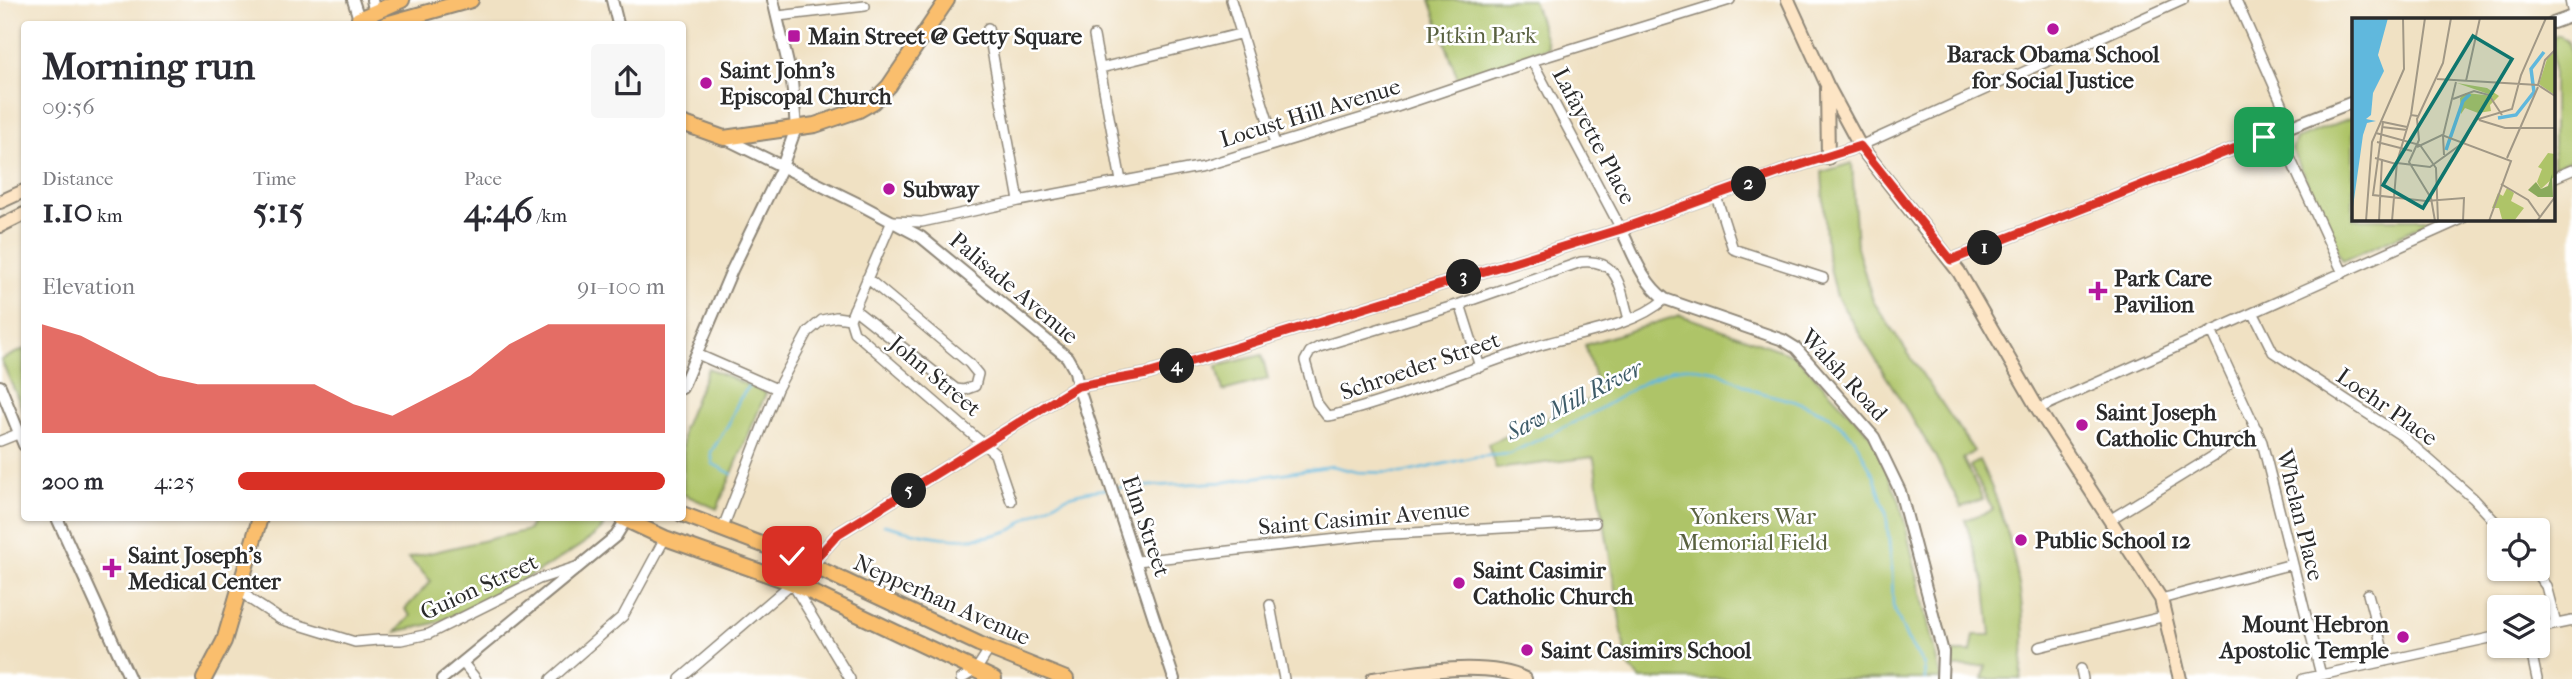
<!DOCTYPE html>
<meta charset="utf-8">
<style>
:root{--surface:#fff;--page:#f7f7f7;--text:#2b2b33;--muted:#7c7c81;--accent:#d93025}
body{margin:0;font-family:"IM FELL French Canon",serif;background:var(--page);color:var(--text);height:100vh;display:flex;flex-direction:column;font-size:26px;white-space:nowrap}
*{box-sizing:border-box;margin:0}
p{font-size:23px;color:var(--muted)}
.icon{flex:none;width:38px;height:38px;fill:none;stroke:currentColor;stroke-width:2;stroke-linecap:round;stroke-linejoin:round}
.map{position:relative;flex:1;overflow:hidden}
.panel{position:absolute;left:21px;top:21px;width:665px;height:500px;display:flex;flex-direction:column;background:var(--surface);border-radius:7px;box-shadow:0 2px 5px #0004}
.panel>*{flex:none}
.fabs{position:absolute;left:2487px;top:518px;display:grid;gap:14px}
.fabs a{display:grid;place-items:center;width:63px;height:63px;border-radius:7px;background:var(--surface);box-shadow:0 2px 5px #0004;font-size:35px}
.pin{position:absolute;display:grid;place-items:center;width:60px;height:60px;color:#fff;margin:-30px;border-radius:14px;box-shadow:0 4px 10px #0006}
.km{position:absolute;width:35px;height:35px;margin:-18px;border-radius:50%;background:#222;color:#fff;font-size:19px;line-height:35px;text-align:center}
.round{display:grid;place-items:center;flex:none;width:74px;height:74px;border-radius:7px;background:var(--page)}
.summary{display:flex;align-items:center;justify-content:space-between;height:119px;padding:0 21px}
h1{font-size:38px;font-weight:700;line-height:52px}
.figures{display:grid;grid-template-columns:repeat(3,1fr);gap:10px;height:119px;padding:7px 21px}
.figures div{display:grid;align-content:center}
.figures b{font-size:35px;font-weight:700}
.figures small{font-size:19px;font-weight:400}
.figures p{font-size:19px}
.chart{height:196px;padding:14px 21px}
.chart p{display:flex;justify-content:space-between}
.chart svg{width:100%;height:126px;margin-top:7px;fill:var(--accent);opacity:.7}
ul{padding:0 21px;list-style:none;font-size:23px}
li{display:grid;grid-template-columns:112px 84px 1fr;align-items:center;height:52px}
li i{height:18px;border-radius:9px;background:var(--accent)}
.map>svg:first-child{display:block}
.green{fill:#aec468;stroke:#6c784a;stroke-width:2}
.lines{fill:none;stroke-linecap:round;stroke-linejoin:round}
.stream{stroke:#60b8dd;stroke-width:2.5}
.minor-casing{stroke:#8e8677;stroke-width:12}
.tertiary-casing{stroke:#8e8677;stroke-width:14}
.secondary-casing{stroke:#8e8677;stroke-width:16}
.primary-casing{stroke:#8e8677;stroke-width:18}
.minor{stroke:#fff;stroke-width:9}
.tertiary{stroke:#fff;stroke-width:10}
.secondary{stroke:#fde5c5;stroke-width:12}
.primary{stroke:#fabe6d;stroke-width:14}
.route-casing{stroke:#fff;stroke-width:14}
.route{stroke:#d93025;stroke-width:9}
.poi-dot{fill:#b5179e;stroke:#fff;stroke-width:2.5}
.labels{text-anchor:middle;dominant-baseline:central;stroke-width:5;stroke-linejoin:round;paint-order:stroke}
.park-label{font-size:23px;fill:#596140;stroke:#fff}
.poi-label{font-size:23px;font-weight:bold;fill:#2b2b2b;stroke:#fff;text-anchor:start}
.street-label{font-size:23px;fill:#2b2b2b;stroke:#fff}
.water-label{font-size:24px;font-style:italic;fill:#3e5c69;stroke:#fff}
.inset-river{fill:none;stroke:#60b8dd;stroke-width:3.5}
.inset-road{fill:none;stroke:#a19886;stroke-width:2}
.view{fill:#0f766e;fill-opacity:0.15;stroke:#0f766e;stroke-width:3.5}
.inset-edge{fill:none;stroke:#2b2b2b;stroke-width:3.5}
</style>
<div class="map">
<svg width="2572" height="679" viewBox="0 0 2572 679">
<rect width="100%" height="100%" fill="#fff"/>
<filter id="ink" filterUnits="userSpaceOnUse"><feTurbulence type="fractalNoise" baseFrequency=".0143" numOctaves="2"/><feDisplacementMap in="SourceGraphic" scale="14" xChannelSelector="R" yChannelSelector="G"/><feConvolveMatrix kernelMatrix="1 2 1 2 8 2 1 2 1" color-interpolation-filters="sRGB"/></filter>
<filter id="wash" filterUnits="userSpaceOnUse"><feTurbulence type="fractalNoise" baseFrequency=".00686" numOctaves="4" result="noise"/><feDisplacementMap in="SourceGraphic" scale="28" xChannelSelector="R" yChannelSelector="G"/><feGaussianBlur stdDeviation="1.57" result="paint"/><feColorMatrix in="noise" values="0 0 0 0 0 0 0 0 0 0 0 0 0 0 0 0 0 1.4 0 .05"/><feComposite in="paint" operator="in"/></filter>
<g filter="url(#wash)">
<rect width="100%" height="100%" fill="#f0e1c3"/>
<!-- green -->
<path class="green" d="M1430,0H1533L1548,47L1458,79Z
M2559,35L2568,42L2572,61V159L2553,167V37Z
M2353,117V219H2437L2342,261L2292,149L2296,139Z
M1852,163L1857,247L1873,301L1974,451L1963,459L1983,499L1961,507L1934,454L1837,297L1827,255L1822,172Z
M1680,315L1795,355L1873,438L1900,502L1941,679H1640L1627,664L1594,459L1593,457L1496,469L1488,444L1600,395L1585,345Z
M24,349V412L1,360Z
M1262,355L1268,379L1223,391L1217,366Z
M708,368L766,393L717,509L683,494V429Z
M1979,460C2006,513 2022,577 2024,636C2024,650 2022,665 2021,679H1983L1986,666L1953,667V652H1971L1974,635H1991L1986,587L1965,520L1993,510L1970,466Z
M532,518H589L605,524C593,546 472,608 443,620C429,626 411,628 396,632L411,616L405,609L431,581L408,558L529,530Z"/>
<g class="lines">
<!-- stream -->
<path class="stream" d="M732,474L713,464L711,452L728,425L739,400L749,386
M1114,488L1225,482L1332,466L1357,472L1403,473L1474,457L1509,454L1589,415L1648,380L1673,369L1690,367L1719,372L1755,391L1801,403L1830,416L1854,438L1874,476L1886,512L1892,571L1893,605L1907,639L1924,665L1925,679
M884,525C925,536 968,546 1011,530C1017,528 1022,521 1028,518C1060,499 1070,492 1107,489"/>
</g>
</g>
<g filter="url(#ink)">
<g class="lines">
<!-- minor casing -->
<g class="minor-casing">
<path id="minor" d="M1231,0L1275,144
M2236,0L2292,126
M2570,0L2572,10
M778,16L865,6
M988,28L1019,201
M1094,36L1121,181
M1532,61L1621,229
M1101,68L1239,34
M2278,132L2343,273
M1860,146L2183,0
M2553,178L2572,170
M1716,196L1733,249L1823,278
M1460,304L1480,367
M854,309L956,389L964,390L975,386L978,374L969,363L867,278
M2254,314L2273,352L2402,436L2473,498L2503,530
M850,319L892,221L922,222L1019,201L1204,166L1382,112L1532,61L1730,0
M850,319L854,332L995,454L1011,501
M1629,319C1620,289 1620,258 1581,262L1460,304L1319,347L1310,352L1305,361L1317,403L1327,416L1334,415C1401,398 1465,370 1531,348C1573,334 1632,328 1665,299
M2211,331L2262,442L2321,675
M697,354L777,389
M2038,409L2462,219
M0,441L20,433
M2111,519L2257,429
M722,530L777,389L808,332L822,320L836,317L850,319
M1137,561L1375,535L1595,523
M2533,569L2546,586L2556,624
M793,585L850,679
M240,589L251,600L280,619L355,642L378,640H401L429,634L539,579L576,567
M2368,594L2386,661
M2161,599L2292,564
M1270,605L1284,679
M2538,628L2572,621
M2530,646L2537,679
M2039,647L2166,616
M463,663L476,679
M2081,669L2083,679
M551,679L623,616L665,538
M680,679L792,583L811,564
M961,679L976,670L990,648
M2303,679L2499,636"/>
</g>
<!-- tertiary casing -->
<g class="tertiary-casing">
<path id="tertiary" d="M353,0L359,19
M372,0L374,10
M612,0L618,24
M2553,23L2572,16
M724,138L859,204L921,237L1067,357L1075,371L1078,386L1174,679
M1621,229C1633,253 1642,282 1665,299L1783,340L1796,348L1874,437L1900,491L1943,652L1942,679
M1951,260L2353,102
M0,386L24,445
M682,388L732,270L782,167L796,128L792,81L773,0
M57,518L130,679
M811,564L838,534L1078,386L1147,374L1202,358L1621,229L1794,167L1860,146
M442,679L616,536L627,518"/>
</g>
<!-- secondary casing -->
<g class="secondary-casing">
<path id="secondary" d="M1788,0L1827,85L1860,146L1959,272L2038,409L2161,599L2180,679
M1827,88L1828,158
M0,202L24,191
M0,226L24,214
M1373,679C1416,672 1487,660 1525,679"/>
</g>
<!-- primary casing -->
<g class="primary-casing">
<path id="primary" d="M360,24L359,19L402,0
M386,24L471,0
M682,123L724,138L815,125L859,110L873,102L889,86L947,0
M682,514L792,556L979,644L1066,679
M622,518L665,538L792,583L994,679
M204,679L224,641L260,518"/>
</g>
<!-- minor -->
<use href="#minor" class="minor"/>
<!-- tertiary -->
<use href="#tertiary" class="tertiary"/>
<!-- secondary -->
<use href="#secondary" class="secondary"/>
<!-- primary -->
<use href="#primary" class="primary"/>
</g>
</g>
<g class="lines" filter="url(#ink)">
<!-- route casing -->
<g class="route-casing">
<path id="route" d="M792,556L811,564L838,534L1078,386L1147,374L1202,358L1621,229L1794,167L1860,146L1951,260L2264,137"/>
</g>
<!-- route -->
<use href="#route" class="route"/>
</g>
<!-- markers -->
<g class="poi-dot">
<circle cx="2053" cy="29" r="7"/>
<rect x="787" y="29" width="14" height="14" rx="3.5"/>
<circle cx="706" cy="83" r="7"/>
<circle cx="889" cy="189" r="7"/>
<path d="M2094.5 280.5h7v7h7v7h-7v7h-7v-7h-7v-7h7z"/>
<circle cx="2082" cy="425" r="7"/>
<circle cx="2021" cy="540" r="7"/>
<path d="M108.5 557.5h7v7h7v7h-7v7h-7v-7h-7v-7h7z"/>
<circle cx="1459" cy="583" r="7"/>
<circle cx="2403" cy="637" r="7"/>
<circle cx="1527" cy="650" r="7"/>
</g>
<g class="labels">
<!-- park labels -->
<g class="park-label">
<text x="1481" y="35">Pitkin Park</text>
<text x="1753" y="516">Yonkers War<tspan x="1753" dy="26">Memorial Field</tspan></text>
</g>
<!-- poi labels -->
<g class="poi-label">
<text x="808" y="36">Main Street @ Getty Square</text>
<text x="2053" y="54" text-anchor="middle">Barack Obama School<tspan x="2053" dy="26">for Social Justice</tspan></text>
<text x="720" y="70">Saint John's<tspan x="720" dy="26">Episcopal Church</tspan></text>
<text x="903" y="189">Subway</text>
<text x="2114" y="278">Park Care<tspan x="2114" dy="26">Pavilion</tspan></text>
<text x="2096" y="412">Saint Joseph<tspan x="2096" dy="26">Catholic Church</tspan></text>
<text x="2035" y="540">Public School 12</text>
<text x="128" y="555">Saint Joseph's<tspan x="128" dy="26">Medical Center</tspan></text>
<text x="1473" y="570">Saint Casimir<tspan x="1473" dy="26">Catholic Church</tspan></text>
<text x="2389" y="624" text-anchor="end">Mount Hebron<tspan x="2389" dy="26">Apostolic Temple</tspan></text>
<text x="1541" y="650">Saint Casimirs School</text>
</g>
<!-- street labels -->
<g class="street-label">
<text transform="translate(1310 113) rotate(-17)">Locust Hill Avenue</text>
<text transform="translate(1594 136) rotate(62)">Lafayette Place</text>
<text transform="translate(1014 288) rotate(40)">Palisade Avenue</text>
<text transform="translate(1420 366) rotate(-19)">Schroeder Street</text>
<text transform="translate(1844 375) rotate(47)">Walsh Road</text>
<text transform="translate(935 376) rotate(40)">John Street</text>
<text transform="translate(2387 407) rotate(35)">Loehr Place</text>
<text transform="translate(2300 515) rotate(76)">Whelan Place</text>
<text transform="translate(1364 518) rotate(-5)">Saint Casimir Avenue</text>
<text transform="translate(1146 526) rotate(71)">Elm Street</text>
<text transform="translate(479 587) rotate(-25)">Guion Street</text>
<text transform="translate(942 600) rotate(24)">Nepperhan Avenue</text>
</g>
<!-- water labels -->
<g class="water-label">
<text transform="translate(1574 400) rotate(-27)">Saw Mill River</text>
</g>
</g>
<!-- overview -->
<g transform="translate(2352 18)">
<rect width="203" height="203" fill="#f0e1c3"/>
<path d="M203,33V77L187,66L195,41ZM105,65L135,70L147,78L138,87L139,93L126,95L113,90L109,96L108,80L114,75L142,78ZM196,135L203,136V158L189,171L185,164L190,151L186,149ZM155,170L162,175L159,183L172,190L162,203L150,201L147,190H140L146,175L151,178Z" fill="#aec468"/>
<path d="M200,156L201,179H186L176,172L184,164L189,171L196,168Z" fill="#8aaa5c"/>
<path d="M0,0H36L26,37L32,53L21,75L19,97L14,101L24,103L15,105L11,117L0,196Z" fill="#60b8dd"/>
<path class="inset-river" d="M146,100L164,97L182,74L179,51L192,34M94,132L111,83L118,76"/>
<path class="inset-road" d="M85,61L186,67L203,78M114,63L128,0M186,67L193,42L203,32M101,81L122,73L137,77L150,97M59,97L73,0M127,102L153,110H203M30,109L55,112M55,109L31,104L21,177L74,183L112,180L111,203M24,115L68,127L84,150L86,203M25,124L60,133M65,129L90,117L159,143L137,203M92,137L91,118L104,64M23,140L44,146M155,140L186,69M45,145L78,149L112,124L123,102L160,91L169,57L194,0M149,166L176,182L188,199M14,203L20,124L52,51L51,0M27,203L30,141M40,203L45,144L59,97L66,98M83,203L79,180L57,144L67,122L65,101L91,45L99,0M185,203L203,179"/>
<path class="view" d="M121,18L160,41L71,190L31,167Z"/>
<rect width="203" height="203" class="inset-edge"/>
</g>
</svg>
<div class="fabs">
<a><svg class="icon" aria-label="locate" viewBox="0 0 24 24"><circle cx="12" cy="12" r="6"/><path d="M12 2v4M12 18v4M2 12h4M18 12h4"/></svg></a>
<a><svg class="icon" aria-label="layers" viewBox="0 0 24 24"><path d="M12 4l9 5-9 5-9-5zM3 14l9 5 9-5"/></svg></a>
</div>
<div class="pin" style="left:2264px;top:137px;background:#1e9e55"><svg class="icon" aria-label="arrive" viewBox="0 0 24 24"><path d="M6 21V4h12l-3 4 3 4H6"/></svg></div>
<div class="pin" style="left:792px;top:556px;background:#d93025"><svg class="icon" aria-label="check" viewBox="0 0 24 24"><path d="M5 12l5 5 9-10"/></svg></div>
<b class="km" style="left:1985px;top:248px">1</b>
<b class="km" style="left:1749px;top:184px">2</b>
<b class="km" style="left:1464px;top:277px">3</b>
<b class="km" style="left:1177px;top:366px">4</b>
<b class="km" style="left:909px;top:491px">5</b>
<section class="panel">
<div class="summary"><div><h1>Morning run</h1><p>09:56</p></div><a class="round"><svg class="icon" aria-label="share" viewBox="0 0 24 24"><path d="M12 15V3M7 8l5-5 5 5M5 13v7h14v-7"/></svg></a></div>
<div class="figures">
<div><p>Distance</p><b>1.10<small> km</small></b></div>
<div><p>Time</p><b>5:15</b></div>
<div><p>Pace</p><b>4:46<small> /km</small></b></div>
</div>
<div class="chart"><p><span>Elevation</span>91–100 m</p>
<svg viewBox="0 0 160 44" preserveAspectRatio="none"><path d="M0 44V6L10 10L20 17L30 24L40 27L50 27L60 27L70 27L80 34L90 38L100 31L110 24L120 13L130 6L140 6L150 6L160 6V44z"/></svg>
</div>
<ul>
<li><b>200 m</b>4:25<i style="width:100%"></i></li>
</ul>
</section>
</div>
